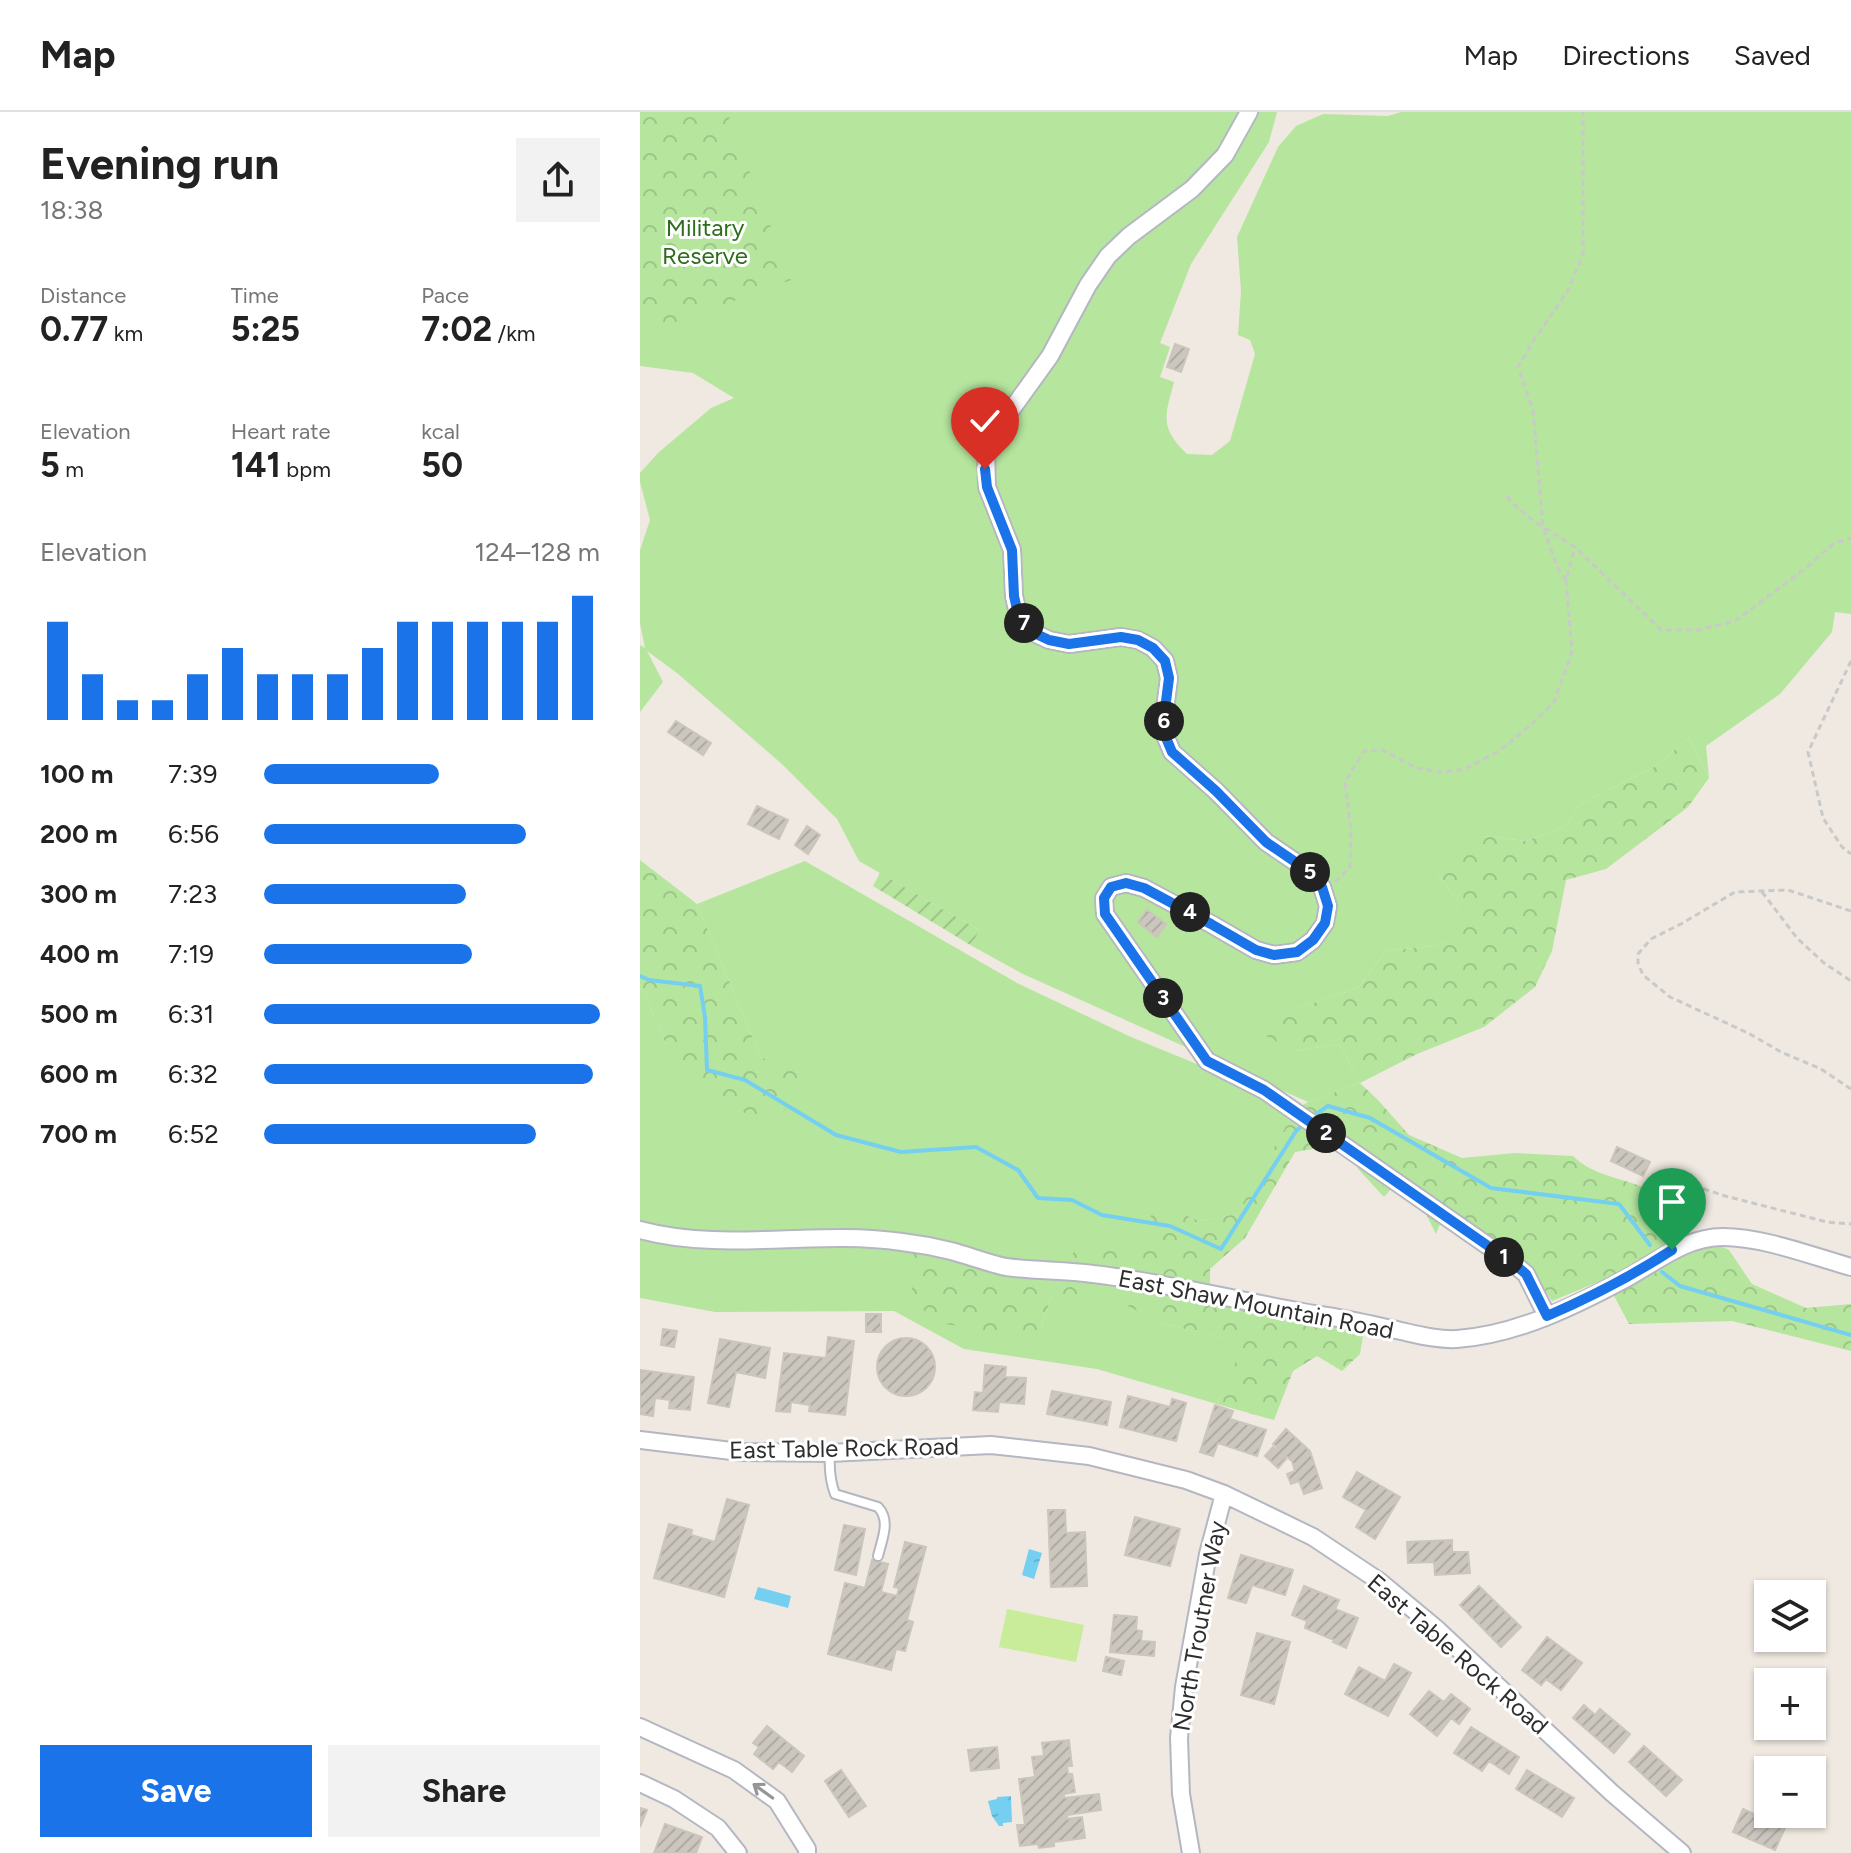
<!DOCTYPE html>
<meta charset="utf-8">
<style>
:root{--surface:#fff;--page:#f2f2f2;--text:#222;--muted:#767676;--line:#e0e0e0;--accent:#1a73e8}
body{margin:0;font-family:Figtree,sans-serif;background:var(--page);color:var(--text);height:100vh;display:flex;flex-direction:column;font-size:30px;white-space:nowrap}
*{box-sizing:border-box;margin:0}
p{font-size:26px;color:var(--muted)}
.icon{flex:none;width:44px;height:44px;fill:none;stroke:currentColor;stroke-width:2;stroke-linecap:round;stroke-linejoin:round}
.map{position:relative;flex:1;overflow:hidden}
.sheet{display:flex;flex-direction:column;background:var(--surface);width:640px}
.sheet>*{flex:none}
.controls{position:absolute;left:1114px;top:1468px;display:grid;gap:16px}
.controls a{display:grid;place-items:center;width:72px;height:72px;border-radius:0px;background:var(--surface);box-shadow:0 2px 6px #0004;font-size:40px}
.pin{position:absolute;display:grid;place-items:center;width:68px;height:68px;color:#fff;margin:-82px -34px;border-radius:50% 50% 50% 0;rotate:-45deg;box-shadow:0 0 8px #0007}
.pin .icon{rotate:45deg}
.km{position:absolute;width:40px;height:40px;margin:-20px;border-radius:50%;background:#222;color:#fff;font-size:22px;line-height:40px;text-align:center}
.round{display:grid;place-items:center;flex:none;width:84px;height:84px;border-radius:0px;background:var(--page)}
.overview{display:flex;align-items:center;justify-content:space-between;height:136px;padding:0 40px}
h1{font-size:44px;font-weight:700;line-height:60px}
.figures{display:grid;grid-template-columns:repeat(3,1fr);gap:12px;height:136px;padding:8px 40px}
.figures div{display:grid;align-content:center}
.figures b{font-size:34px;font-weight:700}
.figures small{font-size:22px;font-weight:400}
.figures p{font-size:22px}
.chart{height:224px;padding:16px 40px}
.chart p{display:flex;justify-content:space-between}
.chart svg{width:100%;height:144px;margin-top:8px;stroke:var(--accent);stroke-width:6}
.button{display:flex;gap:16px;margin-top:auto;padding:16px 40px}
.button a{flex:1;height:92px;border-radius:0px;background:var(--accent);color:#fff;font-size:32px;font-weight:700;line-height:92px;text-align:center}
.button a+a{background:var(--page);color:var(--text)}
ul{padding:0 40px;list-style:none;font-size:26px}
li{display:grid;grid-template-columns:128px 96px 1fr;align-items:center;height:60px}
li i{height:20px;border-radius:10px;background:var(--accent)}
header{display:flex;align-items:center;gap:48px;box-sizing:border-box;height:112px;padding:0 40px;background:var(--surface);border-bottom:2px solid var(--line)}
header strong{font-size:38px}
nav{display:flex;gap:44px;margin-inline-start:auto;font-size:28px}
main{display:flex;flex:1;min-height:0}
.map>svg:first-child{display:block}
.grass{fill:#b6e59e}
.forest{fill:url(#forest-crowns)}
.garden{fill:url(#garden-furrows)}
.pitch{fill:#c9ec9a}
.water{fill:url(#water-ripples)}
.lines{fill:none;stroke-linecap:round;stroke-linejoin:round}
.stream{stroke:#75cff0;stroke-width:4}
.building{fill:url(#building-hatch);stroke:#cbc5ba;stroke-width:2}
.lane-casing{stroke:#b4b7c1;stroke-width:12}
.street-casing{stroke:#b4b7c1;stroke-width:20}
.path{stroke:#c9c9c9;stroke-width:3;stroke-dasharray:6 4;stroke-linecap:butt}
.lane{stroke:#fff;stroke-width:8}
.street{stroke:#fff;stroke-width:16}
.oneway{stroke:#969696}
.route-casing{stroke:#fff;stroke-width:16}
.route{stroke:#1a73e8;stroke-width:10}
.labels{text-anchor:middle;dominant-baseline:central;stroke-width:6;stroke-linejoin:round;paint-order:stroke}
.park-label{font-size:24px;fill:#2c6e1b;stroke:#fff}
.street-label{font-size:24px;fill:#2e2e2e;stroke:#fff}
</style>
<header>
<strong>Map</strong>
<nav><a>Map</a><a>Directions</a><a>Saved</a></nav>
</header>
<main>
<section class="sheet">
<div class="overview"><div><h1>Evening run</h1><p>18:38</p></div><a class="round"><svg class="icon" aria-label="share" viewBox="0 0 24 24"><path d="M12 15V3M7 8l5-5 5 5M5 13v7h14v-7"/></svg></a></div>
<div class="figures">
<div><p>Distance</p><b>0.77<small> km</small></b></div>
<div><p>Time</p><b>5:25</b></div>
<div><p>Pace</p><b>7:02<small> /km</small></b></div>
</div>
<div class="figures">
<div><p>Elevation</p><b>5<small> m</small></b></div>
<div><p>Heart rate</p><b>141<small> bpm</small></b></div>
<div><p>kcal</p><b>50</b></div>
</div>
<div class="chart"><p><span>Elevation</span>124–128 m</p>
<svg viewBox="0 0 160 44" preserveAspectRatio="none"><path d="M5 44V14M15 44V30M25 44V38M35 44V38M45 44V30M55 44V22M65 44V30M75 44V30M85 44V30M95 44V22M105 44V14M115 44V14M125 44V14M135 44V14M145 44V14M155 44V6"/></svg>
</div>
<ul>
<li><b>100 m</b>7:39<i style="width:52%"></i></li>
<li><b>200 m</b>6:56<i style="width:78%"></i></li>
<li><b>300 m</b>7:23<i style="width:60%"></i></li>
<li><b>400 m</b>7:19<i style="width:62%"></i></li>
<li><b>500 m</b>6:31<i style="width:100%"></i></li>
<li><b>600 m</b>6:32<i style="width:98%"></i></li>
<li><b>700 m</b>6:52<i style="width:81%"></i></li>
</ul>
<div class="button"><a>Save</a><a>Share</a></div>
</section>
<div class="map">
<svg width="1211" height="1741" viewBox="0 0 1211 1741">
<defs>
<pattern id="forest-crowns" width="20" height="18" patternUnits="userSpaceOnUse" patternTransform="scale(2)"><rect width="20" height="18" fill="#b6e59e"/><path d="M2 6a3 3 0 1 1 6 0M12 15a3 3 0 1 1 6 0" fill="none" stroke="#9dc588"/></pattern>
<pattern id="garden-furrows" width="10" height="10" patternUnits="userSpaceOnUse" patternTransform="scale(2)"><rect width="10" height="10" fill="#b6e59e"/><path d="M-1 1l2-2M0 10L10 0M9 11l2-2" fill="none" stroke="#9dc588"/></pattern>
<pattern id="water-ripples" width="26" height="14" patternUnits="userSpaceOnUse" patternTransform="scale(2)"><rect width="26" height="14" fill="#75cff0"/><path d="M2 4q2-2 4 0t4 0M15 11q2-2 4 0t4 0" fill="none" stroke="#66b2ce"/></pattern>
<pattern id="building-hatch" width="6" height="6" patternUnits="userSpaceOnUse" patternTransform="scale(2)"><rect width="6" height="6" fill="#cbc7bf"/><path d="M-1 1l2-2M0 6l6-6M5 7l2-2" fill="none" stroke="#afaba4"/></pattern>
</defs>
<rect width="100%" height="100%" fill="#efe9e1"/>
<!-- grass -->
<path class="grass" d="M0,0H637L629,30L551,152L520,231L530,235L520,265L534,270C525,304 519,315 547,342L572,343L590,329L615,242L610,228L598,223L601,179L597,125L638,35L656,14L683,2L748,4L761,0H1211V502L1195,500L1192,520L1140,582L1066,634L1069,666L1049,626L1014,655L939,693L927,714L886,729L843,724L795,759L818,789L817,827L792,834L746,839L718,876L655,897L654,939L700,932L720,971L668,990L383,862L332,834L339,818L219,749L197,707L143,653L37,561L7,539L23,570L0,600V533L5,536L0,511V438L10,408L0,370V361L18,341L71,296L94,286L53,261L0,254Z
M165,749L379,872L491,925L552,950L655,998L598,1102L559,1109L427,1168L358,1160L271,1141L401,1217L412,1183L455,1170L492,1178L520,1211L605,1231L577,1292L457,1257L324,1237L254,1199L75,1200L0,1186V872L26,932L158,952L121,946L57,792Z"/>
<!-- forest -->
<path class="forest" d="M0,0H87L151,168L0,223Z
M1049,626L1069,666L1048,695L966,757L926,768L912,839L895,875L844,915L777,942L720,971L738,988L769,1023L822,1046L875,1041L933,1044C954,1065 986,1066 1012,1079C1028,1087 1050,1122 1058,1138L1076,1132L1089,1138L1112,1172L1166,1196L1211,1192V1239L1092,1209L989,1212L965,1167L912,1189L890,1155L807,1094L796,1122L771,1072L761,1066L744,1085L718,1057L708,1027L695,1013L682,1021L674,1037L655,1040L605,1126L570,1157V1189L724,1218L720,1242L702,1259L677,1244L653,1259L634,1308L577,1292L604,1231L520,1211L488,1194L492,1178L456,1170L447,1189L412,1183L401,1217L382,1225L294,1210L272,1185L271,1140L358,1160L427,1168L436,1129L498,1136L516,1091L559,1109L597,1102L655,998L668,990L720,971L700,932L654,939L626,924L655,897L718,876L746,839L792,834L816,827L818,789L795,759L815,737L843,724L886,729L927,714L939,693L1014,655Z
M0,748L57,792L121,946L158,952L168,970L134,1011L75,991L26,932L0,872Z"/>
<!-- garden -->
<path class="garden" d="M240,761L339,818L332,834L233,774Z"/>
<!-- pitch -->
<path class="pitch" d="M367,1497L444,1513L436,1550L359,1535Z"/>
<!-- water -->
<path class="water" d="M389,1437L402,1441L394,1467L382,1463Z
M118,1475L151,1484L148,1496L114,1487Z
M371,1684L372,1710L363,1711V1714H359L352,1704L348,1689L357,1687V1685Z"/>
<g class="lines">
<!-- stream -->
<path class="stream" d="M0,864L9,868L60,874L65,905L67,958L105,968L196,1023L261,1040L336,1035L378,1058L398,1086L432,1088L462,1103L530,1114L581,1137L656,1019L663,1013
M676,1002L688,994L730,1006L851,1076L979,1092L1010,1133
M1022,1160L1040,1174L1211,1223"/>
</g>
<!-- building -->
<path class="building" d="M535,232L549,237L541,260L527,255Z
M36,609L71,631L63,643L28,620Z
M117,694L148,708L139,727L108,712Z
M167,714L180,723L168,742L155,733Z
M507,798L526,812L517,825L498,810Z
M977,1035L1010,1050L1003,1064L971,1049Z
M226,1202H241V1220H226Z
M23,1217L37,1219L34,1235L21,1233Z
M188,1225L214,1229L205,1303L169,1299L170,1293L151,1290L150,1300L136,1299L144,1241L186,1246Z
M237 1255a29 29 0 1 1 58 0a29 29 0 1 1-58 0Z
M80,1227L130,1236L125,1266L96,1260L89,1295L68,1291Z
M345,1253L366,1255L365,1265L386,1266L384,1292L359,1290L358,1300L333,1298L335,1280L343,1281Z
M0,1258L54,1265L50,1298L29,1296L30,1288L15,1286L13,1304L0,1302Z
M412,1279L471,1290L467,1313L407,1302Z
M488,1284L530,1295L532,1287L546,1291L536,1329L480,1315Z
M575,1293L593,1299L590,1307L626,1318L617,1344L578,1331L573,1344L560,1340Z
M646,1317L670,1339L682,1376L664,1382L659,1369L651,1372L647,1362L655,1359L652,1349L646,1344L645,1346L646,1347L638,1356L625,1344L633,1335L636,1338L638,1336L633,1332Z
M717,1360L760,1385L735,1427L716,1415L726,1398L703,1385Z
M87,1387L109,1393L84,1485L14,1466L29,1412L52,1418L51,1423L75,1430Z
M408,1398H425L426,1421L445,1420L447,1474L411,1475Z
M495,1405L540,1417L530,1454L485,1443Z
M204,1413L225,1417L216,1463L195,1458Z
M812,1428V1440H828L830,1461L795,1463L794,1450L768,1451L767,1430Z
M265,1430L286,1435L267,1508L273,1510L265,1539L256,1537L251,1558L188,1542L205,1471L225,1476L232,1448L248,1452L241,1480L257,1484L259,1476L254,1475Z
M601,1443L653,1458L645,1483L612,1473L606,1491L588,1486Z
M664,1474L699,1488L695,1497L718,1506L706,1536L693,1530L694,1528L665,1516L667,1509L652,1503Z
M839,1474L881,1515L861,1535L820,1493Z
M474,1503L497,1505L496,1518L502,1519L501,1529L515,1530L514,1544L470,1540Z
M617,1521L650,1530L634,1592L601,1583Z
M907,1525L942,1551L921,1578L906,1567L901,1573L882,1558Z
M466,1545L484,1549L481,1563L463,1559Z
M754,1552L771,1561L748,1604L705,1582L719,1555L745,1569Z
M789,1579L804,1590L811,1582L830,1597L819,1612L811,1606L797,1624L770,1602Z
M944,1593L955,1603L960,1597L990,1622L974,1641L933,1606Z
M127,1614L164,1644L152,1660L139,1650L133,1657L114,1642L119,1635L113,1631Z
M831,1615L879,1645L869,1662L849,1649L842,1659L814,1641Z
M429,1628L432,1654H427L428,1662H432L435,1680L424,1682V1686L459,1682L461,1698L427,1703V1707L442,1705L445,1726L414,1730V1734L399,1736L398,1732L380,1734L377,1713H385L379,1667L395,1665L392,1645L404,1644L402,1631Z
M1004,1634L1042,1668L1026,1684L989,1650Z
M357,1635L359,1656L331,1659L328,1638Z
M201,1658L226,1694L209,1705L185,1669Z
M887,1658L934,1686L922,1705L876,1677Z
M0,1696L7,1698L0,1715Z
M1103,1697L1145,1716L1135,1738L1093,1720Z
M25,1712L62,1725L56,1741H14Z"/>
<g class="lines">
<!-- lane casing -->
<g class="lane-casing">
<path id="lane" d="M190,1341C189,1356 190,1369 195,1382L238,1395C251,1409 242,1427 238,1444"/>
</g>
<!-- street casing -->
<g class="street-casing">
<path id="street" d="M609,0L585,43L552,77L489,124L468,144L448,173L410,244L354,322L346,340L347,375L372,438L374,484L379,506L392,520L409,528L429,532L481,525L498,528L513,536L525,549L529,566L524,605V621L532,640L576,679L626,730L670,760L682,775L688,794L685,811L673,828L657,840L634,843L616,838L571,812L504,776L486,771L471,775L464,786L465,802L567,949L624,978L874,1152L886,1162L907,1204
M0,1118C85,1141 176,1117 262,1130C279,1132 295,1135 311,1139C330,1144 347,1151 366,1155C395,1159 424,1158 453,1162C532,1171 609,1192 687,1204C712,1208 737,1214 761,1219C779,1223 798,1228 817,1227C876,1223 935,1194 987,1166C1018,1149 1046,1125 1083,1125C1123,1125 1172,1144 1211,1155
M0,1328L100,1340L190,1341L351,1333L449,1344L546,1368L584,1382L673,1425L739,1469L798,1518L972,1681L1042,1741
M0,1615L94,1658L137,1689L167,1737V1741
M0,1671L34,1687L78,1716L98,1741
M551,1741L541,1682L539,1626L544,1575L568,1442L584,1382"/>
</g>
<!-- path -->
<path class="path" d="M867,384L870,389L891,407L935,435L1021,518H1058L1095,509L1166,456L1193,432L1211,426
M926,468L918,457L903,415L893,298L878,255L894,228L927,180L943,143V0
M1211,549L1168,640L1183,706L1202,735L1211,742
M695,770L710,755L711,719L705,670L724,639L742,638L777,656L799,660L823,658L859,639L892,612L914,590L932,540L926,468L935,435
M1122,780L1157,826L1184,851L1211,869
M1211,799L1148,778L1095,780L1041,812L1011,827L998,842V851L1003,863L1030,885L1108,921L1141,940L1181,957L1211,977
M1055,1115L1024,1082L1028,1065L1085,1084L1187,1110L1211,1112"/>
<!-- lane -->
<use href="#lane" class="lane"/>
<!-- street -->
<use href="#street" class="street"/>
</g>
<!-- one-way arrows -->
<defs><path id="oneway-shaft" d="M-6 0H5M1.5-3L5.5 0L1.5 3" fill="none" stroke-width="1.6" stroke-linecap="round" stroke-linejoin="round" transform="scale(2)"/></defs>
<use class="oneway" href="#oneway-shaft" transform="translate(123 1679) rotate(-144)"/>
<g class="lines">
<!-- route casing -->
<g class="route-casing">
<path id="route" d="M345,357L347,375L372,438L374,484L379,506L392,520L409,528L429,532L481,525L498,528L513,536L525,549L529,566L524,605V621L532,640L576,679L626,730L670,760L682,775L688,794L685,811L673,828L657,840L634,843L616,838L571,812L504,776L486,771L471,775L464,786L465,802L567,949L624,978L874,1152L886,1162L907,1204C951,1185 992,1164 1032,1138"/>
</g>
<!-- route -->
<use href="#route" class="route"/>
</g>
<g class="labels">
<!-- park labels -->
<g class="park-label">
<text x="65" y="115">Military<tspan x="65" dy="28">Reserve</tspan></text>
</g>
<!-- street labels -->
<g class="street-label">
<text transform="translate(616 1192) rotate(11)">East Shaw Mountain Road</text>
<text transform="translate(204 1336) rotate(-1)">East Table Rock Road</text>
<text transform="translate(559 1514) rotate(-80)">North Troutner Way</text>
<text transform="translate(818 1542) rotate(41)">East Table Rock Road</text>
</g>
</g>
</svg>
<div class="controls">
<a><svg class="icon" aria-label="layers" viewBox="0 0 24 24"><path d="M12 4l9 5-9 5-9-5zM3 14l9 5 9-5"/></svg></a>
<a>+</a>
<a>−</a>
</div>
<div class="pin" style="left:1032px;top:1138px;background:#1e9e55"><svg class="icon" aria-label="arrive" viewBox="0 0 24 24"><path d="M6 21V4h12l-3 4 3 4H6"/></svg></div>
<div class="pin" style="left:345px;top:357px;background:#d93025"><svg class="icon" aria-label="check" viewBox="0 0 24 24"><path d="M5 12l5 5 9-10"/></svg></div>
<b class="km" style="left:864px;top:1145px">1</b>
<b class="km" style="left:686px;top:1021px">2</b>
<b class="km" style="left:523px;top:886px">3</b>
<b class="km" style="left:550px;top:800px">4</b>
<b class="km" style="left:670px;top:760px">5</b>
<b class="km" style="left:524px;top:609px">6</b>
<b class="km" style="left:384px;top:511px">7</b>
</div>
</main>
